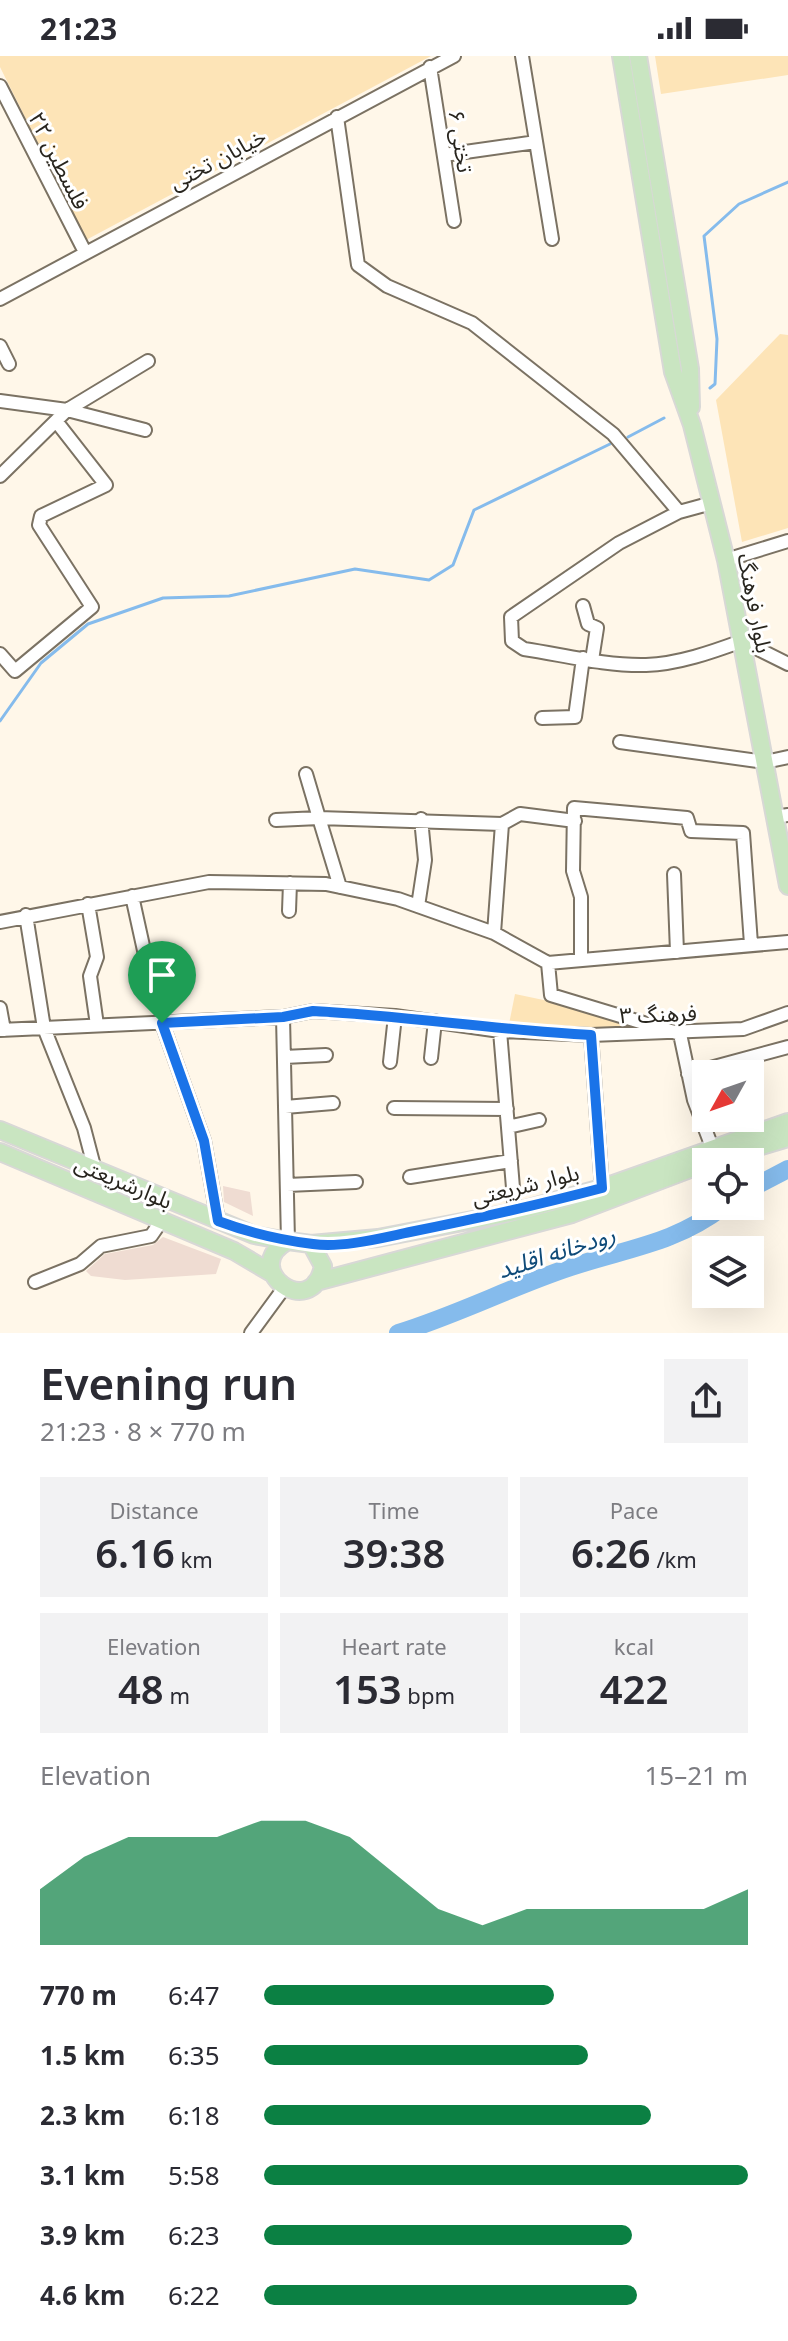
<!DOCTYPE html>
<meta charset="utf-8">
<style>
:root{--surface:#fff;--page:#f2f2f3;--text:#2b2b33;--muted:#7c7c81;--accent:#0b8043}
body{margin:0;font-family:"Noto Sans","Noto Sans Arabic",sans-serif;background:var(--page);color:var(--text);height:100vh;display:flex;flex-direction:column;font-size:30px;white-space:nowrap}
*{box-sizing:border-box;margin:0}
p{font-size:26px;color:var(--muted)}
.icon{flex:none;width:44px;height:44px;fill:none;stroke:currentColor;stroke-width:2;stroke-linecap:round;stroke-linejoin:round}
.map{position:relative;height:1277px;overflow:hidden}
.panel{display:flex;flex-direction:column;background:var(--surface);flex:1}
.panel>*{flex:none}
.needle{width:52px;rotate:230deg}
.buttons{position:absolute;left:692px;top:1004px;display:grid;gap:16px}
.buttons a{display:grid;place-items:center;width:72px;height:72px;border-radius:0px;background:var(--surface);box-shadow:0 8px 32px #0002;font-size:40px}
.pin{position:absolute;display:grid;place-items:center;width:68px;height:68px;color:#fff;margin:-82px -34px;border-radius:50% 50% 50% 0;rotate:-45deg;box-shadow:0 0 8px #0007}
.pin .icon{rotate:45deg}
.round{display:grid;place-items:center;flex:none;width:84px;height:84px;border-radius:0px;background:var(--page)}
.overview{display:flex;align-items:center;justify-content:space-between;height:136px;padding:0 40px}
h1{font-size:44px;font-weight:600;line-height:60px}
.metrics{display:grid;grid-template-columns:repeat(3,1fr);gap:12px;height:136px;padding:8px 40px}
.metrics div{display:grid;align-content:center;border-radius:0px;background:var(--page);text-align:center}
.metrics b{font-size:40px;font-weight:600}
.metrics small{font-size:22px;font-weight:400}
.metrics p{font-size:22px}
.chart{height:224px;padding:16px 40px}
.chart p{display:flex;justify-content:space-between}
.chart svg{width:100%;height:144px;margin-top:8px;fill:var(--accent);opacity:.7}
ul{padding:0 40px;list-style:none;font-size:26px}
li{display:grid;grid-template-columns:128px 96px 1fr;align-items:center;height:60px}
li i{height:20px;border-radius:10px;background:var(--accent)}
.status{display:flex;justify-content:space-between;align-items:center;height:56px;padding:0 40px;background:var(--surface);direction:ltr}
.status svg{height:22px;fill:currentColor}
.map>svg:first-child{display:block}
.green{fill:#fde4b7}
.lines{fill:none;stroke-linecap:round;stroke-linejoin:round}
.stream{stroke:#85bbec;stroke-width:3}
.river{stroke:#85bbec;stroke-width:18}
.building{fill:#efdcd2}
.minor-casing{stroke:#7b7263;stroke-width:16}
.major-casing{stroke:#d8d8d6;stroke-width:20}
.minor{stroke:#fff;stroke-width:12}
.major{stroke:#c9e5c1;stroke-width:16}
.route-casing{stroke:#fff;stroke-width:16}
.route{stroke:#1a73e8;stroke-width:10}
.labels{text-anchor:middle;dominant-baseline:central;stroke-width:6;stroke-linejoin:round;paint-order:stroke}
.street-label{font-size:22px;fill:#28251e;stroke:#fff}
.water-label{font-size:24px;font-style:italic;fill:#0e4a78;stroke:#fff}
</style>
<div class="status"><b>21:23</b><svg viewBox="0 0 49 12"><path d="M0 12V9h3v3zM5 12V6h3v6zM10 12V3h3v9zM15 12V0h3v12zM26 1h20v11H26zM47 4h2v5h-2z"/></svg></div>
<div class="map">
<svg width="788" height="1277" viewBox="0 0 788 1277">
<rect width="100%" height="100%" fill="#fff7e9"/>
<!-- green -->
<path class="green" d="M0,0H431L86,184L0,11Z
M655,0H788V19L661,38Z
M780,278L788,279V472L742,486L716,344Z
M515,938L653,967L651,973L550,974L509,968Z"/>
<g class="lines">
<!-- stream -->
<path class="stream" d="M710,332L715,328L717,283L704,180L739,148L788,126
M628,381L664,362
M0,665L41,607L88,568L163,542L229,540L355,513L429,524L453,509L474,454L610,388"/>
<!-- river -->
<path class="river" d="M750,1133L788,1113
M398,1277C457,1259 513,1230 571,1211C628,1192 674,1188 724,1150"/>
</g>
<!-- building -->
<path class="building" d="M223,1130L250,1136L253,1160L224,1146Z
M163,1181L221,1203L216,1218L125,1224L91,1220L86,1215L105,1198L153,1189Z"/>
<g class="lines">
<!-- minor casing -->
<g class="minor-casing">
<path id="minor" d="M522,0L552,183
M430,11L454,165
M0,30L85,196
M337,61L358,209L387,230L472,267L613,378L679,456L712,447
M444,99L536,86
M0,243L454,0
M0,290L9,308
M0,345L67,354L145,374
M0,420L67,354L148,305
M679,456L619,487L511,561L512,585L524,593C564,599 605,610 646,609C678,608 712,596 742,585L788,608
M726,504L788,485
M583,550L588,568L597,572L592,604
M0,598L15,615L92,551L39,469L41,460L106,429L56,365
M542,662L575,661L583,602
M620,686L765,706L788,701
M775,761L788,759
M276,764L319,762L306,718
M674,818L677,896
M340,831L319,762L502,768L520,758L575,765
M132,840L145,899
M88,848L97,901L90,920L97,969
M418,850L425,804L421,763
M289,855L290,827
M26,859L44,972L84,1072L95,1114
M0,866L209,826L326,828L398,843L494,877L548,907L788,886
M494,877L502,768
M581,903V841L573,815L574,752L687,762L691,775L743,777L751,888
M548,907L551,939L680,978L694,1044L712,1091
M0,952L4,974
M283,961L288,1185
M162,967L204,1085L218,1165
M0,974L283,961L313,955L395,960L500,975L591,979L743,973L788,957
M500,975L515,1156
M591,979L602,1132
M284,1001L326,999
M431,1002L435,965
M390,1006L395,960
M688,1018L788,991
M285,1051L333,1047
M394,1052L507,1053
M748,1062L753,1076
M508,1071L539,1064
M410,1121L511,1105
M287,1129L356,1126
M35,1226L80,1208L101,1190L151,1180L162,1164
M251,1277L284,1232"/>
</g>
<!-- major casing -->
<g class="major-casing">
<path id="major" d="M621,0L673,316L692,369L726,504L788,830
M638,0L690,313L691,351
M0,1074L254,1179L288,1185
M0,1096L234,1195L273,1218
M709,1106L788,1082
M311,1188L323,1210C312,1267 238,1212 288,1185L311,1188L378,1182L515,1156L602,1132L788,1066
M316,1226L572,1158L706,1107"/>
</g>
<!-- minor -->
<use href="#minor" class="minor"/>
<!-- major -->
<use href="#major" class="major"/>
</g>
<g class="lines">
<!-- route casing -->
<g class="route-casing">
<path id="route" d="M313,955C406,960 498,974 591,979L602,1132C538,1149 475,1163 410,1176C381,1182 343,1192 313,1188C280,1184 250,1177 218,1165L204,1085L162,967L283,961Z"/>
</g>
<!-- route -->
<use href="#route" class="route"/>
</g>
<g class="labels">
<!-- street labels -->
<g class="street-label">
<text transform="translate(462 85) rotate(81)">تختی ۶</text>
<text transform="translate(217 102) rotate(-28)">خیابان تختی</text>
<text transform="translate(60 104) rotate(63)">فلسطین ۲۲</text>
<text transform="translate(756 547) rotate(79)">بلوار فرهنگ</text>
<text transform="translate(658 957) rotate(-2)">فرهنگ ۳</text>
<text transform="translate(124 1125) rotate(23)">بلوارشریعتی</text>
<text transform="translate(525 1128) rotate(-14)">بلوار شریعتی</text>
</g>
<!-- water labels -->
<g class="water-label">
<text transform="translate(556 1195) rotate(-18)">رودخانه اقلید</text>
</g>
</g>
</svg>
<div class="buttons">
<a><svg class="needle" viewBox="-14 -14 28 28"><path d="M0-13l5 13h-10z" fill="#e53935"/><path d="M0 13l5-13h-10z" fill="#7c7c81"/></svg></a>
<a><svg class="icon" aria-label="locate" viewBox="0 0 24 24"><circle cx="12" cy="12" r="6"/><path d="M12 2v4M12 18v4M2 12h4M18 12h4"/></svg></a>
<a><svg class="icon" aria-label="layers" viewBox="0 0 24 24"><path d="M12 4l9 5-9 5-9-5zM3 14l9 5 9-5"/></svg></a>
</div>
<div class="pin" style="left:162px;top:967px;background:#1e9e55"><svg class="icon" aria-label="arrive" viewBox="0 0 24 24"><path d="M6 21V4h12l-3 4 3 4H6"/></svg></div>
</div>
<section class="panel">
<div class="overview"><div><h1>Evening run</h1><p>21:23 · 8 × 770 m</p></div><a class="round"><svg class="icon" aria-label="share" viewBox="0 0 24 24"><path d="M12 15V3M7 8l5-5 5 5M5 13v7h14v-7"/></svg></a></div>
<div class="metrics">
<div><p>Distance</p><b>6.16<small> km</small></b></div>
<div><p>Time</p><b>39:38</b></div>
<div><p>Pace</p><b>6:26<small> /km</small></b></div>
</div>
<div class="metrics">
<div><p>Elevation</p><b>48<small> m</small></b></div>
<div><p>Heart rate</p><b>153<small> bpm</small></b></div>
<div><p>kcal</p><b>422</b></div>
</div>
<div class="chart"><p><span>Elevation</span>15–21 m</p>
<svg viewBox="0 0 160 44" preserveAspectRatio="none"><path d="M0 44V27L10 17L20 11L30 11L40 11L50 6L60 6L70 11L80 22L90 33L100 38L110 33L120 33L130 33L140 33L150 33L160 27V44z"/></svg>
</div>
<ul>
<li><b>770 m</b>6:47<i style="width:60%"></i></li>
<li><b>1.5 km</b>6:35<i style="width:67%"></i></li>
<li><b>2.3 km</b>6:18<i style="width:80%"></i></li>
<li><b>3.1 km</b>5:58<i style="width:100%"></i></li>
<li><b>3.9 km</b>6:23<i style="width:76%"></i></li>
<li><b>4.6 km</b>6:22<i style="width:77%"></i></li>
</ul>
</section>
